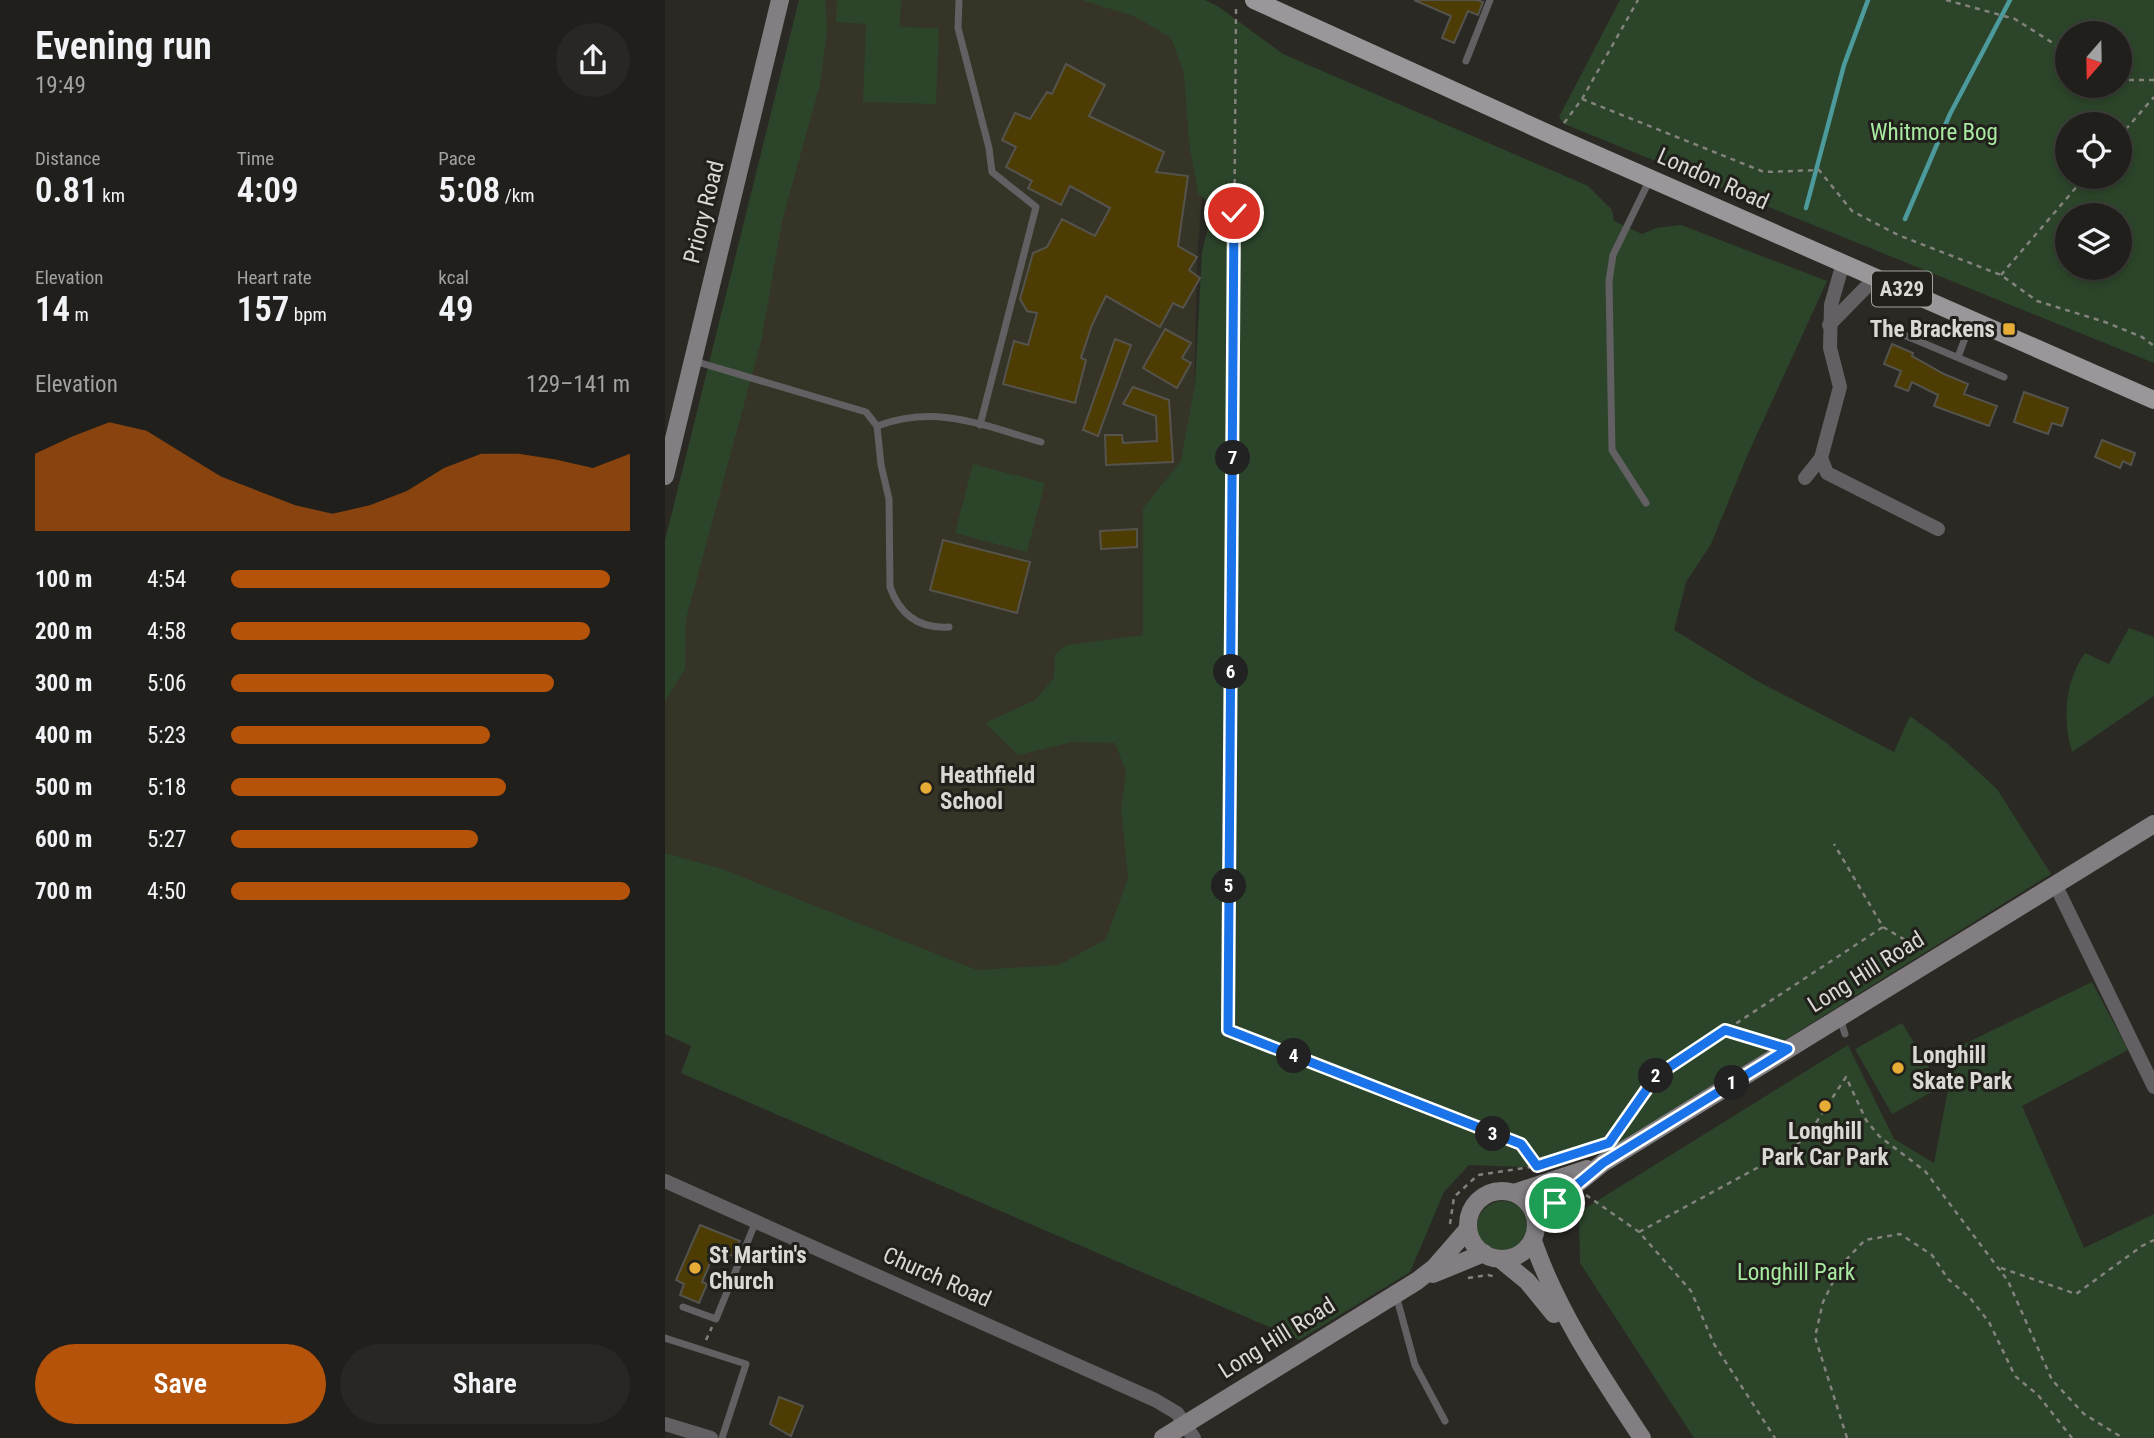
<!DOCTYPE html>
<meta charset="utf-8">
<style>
:root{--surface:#201f1b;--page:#282724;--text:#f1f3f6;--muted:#a2a2a3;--line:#3d3d3a;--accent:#b45309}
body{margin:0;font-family:"Roboto Condensed",sans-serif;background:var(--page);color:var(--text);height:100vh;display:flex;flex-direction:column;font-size:26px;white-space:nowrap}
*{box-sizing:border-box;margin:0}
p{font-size:23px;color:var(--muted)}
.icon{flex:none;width:38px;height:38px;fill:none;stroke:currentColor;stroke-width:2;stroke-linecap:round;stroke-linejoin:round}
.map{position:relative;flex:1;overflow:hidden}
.drawer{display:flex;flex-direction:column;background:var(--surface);width:665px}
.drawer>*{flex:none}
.needle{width:46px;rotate:200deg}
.fabs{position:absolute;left:1390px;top:21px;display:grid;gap:14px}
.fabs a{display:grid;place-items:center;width:77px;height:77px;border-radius:50%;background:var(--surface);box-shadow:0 4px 10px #0003,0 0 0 2px var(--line);font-size:35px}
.pin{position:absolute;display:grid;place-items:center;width:60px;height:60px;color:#fff;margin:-30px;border:4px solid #fff;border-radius:50%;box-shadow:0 2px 7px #0007}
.km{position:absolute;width:35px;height:35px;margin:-18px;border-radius:50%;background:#222;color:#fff;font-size:19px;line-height:35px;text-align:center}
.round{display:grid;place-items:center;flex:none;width:74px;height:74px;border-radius:37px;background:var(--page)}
.headline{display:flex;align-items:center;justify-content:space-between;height:119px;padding:0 35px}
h1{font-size:38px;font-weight:600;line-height:52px}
.figures{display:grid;grid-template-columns:repeat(3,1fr);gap:10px;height:119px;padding:7px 35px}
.figures div{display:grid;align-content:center}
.figures b{font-size:35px;font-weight:600}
.figures small{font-size:19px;font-weight:400}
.figures p{font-size:19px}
.chart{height:196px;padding:14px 35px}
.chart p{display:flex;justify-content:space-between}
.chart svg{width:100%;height:126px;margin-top:7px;fill:var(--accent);opacity:.7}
.button{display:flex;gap:14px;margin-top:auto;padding:14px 35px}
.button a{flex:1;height:80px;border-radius:42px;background:var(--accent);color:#fff;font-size:28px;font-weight:600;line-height:80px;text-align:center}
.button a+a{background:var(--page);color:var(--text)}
ul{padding:0 35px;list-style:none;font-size:23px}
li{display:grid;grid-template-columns:112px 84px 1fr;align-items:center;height:52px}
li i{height:18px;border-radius:9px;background:var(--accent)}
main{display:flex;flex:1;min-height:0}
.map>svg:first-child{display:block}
.built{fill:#363327}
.green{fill:#2c452a;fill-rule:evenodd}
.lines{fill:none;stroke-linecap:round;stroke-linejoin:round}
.stream{stroke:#4c9a9c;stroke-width:4.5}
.building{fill:#4d3d05;stroke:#55534d;stroke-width:2}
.path{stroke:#83827d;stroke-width:2.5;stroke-dasharray:5 5;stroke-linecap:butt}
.lane{stroke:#626062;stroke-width:7}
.street{stroke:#626062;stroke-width:14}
.secondary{stroke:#827e82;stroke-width:18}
.primary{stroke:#9b969a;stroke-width:18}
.route-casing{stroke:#fff;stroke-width:14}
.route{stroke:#1a73e8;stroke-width:9}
.poi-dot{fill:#e6ac36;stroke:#21201b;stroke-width:2.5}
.labels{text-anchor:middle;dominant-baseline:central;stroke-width:6;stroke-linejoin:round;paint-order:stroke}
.shield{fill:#21201b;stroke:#a2a29d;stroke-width:2}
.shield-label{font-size:21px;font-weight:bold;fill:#dad9d5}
.park-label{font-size:23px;fill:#a8eaa1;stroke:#21201b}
.street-label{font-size:23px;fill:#dad9d5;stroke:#21201b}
.poi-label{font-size:23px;font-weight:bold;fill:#dad9d5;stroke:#21201b;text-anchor:start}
</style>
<main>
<section class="drawer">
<div class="headline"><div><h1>Evening run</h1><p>19:49</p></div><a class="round"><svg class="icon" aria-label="share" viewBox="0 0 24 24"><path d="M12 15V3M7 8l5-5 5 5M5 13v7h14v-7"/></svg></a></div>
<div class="figures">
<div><p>Distance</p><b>0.81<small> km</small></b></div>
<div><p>Time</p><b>4:09</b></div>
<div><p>Pace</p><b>5:08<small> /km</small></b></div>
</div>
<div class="figures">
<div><p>Elevation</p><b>14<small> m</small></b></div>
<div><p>Heart rate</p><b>157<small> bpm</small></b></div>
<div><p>kcal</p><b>49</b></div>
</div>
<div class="chart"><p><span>Elevation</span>129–141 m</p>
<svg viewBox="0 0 160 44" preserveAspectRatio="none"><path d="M0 44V17L10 11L20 6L30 9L40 17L50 25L60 30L70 35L80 38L90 35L100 30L110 22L120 17L130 17L140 19L150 22L160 17V44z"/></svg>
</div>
<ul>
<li><b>100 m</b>4:54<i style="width:95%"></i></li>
<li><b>200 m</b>4:58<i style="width:90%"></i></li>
<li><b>300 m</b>5:06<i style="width:81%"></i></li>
<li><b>400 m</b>5:23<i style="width:65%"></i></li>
<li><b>500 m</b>5:18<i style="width:69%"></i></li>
<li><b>600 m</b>5:27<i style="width:62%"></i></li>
<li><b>700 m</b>4:50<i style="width:100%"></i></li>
</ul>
<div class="button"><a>Save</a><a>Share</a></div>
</section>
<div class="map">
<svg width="1489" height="1438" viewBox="0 0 1489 1438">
<rect width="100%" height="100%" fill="#2b2924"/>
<!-- built -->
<path class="built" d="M134,0H540L554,7L532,257L513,1287L16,1073L26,1046L0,1034V541Z"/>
<!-- green -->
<path class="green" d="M134,0H160L162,30L155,85L117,221L97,338L21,619L20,669L0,701V541Z
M172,0H236L235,27L274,28L271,104L198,102L201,24L171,22Z
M417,0H540L554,7L618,54L923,186L947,210L949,221L977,234L991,228L1016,225L1162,281L1083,454L1046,544L1021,582L1009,630L1094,682L1229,752L1245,716L1283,744L1332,789L1386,874L956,1142L886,1168L804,1165L779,1192L745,1272L634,1340L16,1073L26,1046L0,1034V853L57,869L312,970L394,965L441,939L463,878L456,810L461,772L450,743L408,742L353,755L320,723L370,700L389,678L390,654L402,645L478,635V508L516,461L530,385L537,252L548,207L533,193L524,143L519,73L506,38L471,17Z
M955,0H1489V363L899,124L894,117ZM1402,33H1454V86H1402ZM1402,124H1454V177H1402ZM1402,215H1454V268H1402Z
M308,464L380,483L362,552L290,533Z
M1464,628L1489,637V696L1407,752C1397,719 1400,681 1420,653L1444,664Z
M1427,982L1463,1050L1357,1106L1419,1248L1489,1214V1438H1029L915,1263L914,1212L1183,1045L1229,1139L1269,1163L1291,1048Z
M1237,1023L1276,1087L1227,1114L1190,1049Z
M812 1227a26 26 0 1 1 52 0a26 26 0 1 1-52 0Z"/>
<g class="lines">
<!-- stream -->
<path class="stream" d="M1141,208L1179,65L1203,0
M1240,219L1285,114L1345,0"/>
</g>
<!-- building -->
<path class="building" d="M749,0H812L818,2L813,15L803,11L789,43L777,38L786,16Z
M401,64L440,85L424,116L499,152L491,172L523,176L513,246L532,257L524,270L535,278L518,308L508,303L495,327L441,296L427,325L416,358L421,360L410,403L338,384L349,341L363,345L372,313L362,311L355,299L368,253L382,247L397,219L430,236L445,208L405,186L396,205L363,188L367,181L341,167L351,147L337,140L350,113L365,119L382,92L387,94Z
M500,329L526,343L517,358L526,363L512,388L478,368Z
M450,339L466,345L433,436L418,430Z
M1227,344L1248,353L1247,356L1279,374L1303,384L1299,394L1332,406L1324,426L1269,406L1273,395L1247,382L1243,391L1230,386L1236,371L1219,364Z
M468,387L504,400L508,462L441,465L440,435H457L458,443L492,441L491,416L458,404Z
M1359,392L1403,408L1397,426L1387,423L1383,434L1349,422Z
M1437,440L1470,453L1466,465L1458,461L1455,468L1430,457Z
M472,529V547L436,549L435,531Z
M278,540L365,562L352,613L265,590Z
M35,1225L75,1241L68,1256L51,1249L37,1282L42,1284L34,1303L15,1295L19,1284L11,1280Z
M114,1397L138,1406L126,1436L105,1424Z"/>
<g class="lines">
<!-- path -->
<path class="path" d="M1281,0L1350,19L1402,52
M571,9L563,1030L856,1144L872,1166
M1454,80H1489
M917,99L1099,172L1154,170L1187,211L1233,235L1336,275L1372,301L1440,322L1477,337L1489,346
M899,123L917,99L973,0
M1454,137L1489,97
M1336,275L1420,177
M1218,927L1254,948
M1062,1031L1103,1043
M949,1137L991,1076L1218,927L1169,844
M921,1195L974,1232L1026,1291L1049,1344L1110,1438
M785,1224L789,1197L813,1175L872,1166L932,1147
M974,1232L1127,1149L1143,1135L1181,1077L1201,1120L1214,1136L1260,1171L1343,1281L1387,1380L1419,1414L1458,1438
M1336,1268L1411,1294L1477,1246L1489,1240
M803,1278L823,1275L831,1277
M41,1340L47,1327
M1182,1438L1150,1337L1158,1302L1177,1264L1200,1240L1235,1234L1267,1255L1283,1279L1305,1298L1324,1322L1350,1376L1373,1395L1407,1438"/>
<!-- lane -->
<path class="lane" d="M294,0L293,28L324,148L327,172L371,207L315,425
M801,61L825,0
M1239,335L1339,377
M1293,357L1306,322
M29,361L201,412L212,426L216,465L224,499L225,587C235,615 254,629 284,627
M212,426C272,404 317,425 376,442
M981,503L947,450L944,281L948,255L985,179
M1175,1018L1180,1034
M731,1295L750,1365L780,1421
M18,1307L51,1319L91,1221
M0,1338L81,1364L57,1438"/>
<!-- street -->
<path class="street" d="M1178,263L1166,305L1165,348L1175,387L1156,458L1162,473L1273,529
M1164,325L1211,277
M1140,478L1156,458
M1390,884L1489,1087
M0,1181L490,1400L512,1413L529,1438
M0,1424L46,1438"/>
<!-- secondary -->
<path class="secondary" d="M0,476L115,0
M803 1225a34 34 0 1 1 68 0a34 34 0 1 1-68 0Z
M849,1193L922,1169
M872,1223L902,1192L938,1163L1489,824
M868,1241C893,1313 935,1374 977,1438
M835,1259L862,1281L889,1314
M768,1274L819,1253
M498,1438L752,1281L770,1267L803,1229"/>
<!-- primary -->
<path class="primary" d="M589,0L893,138L1489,400"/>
</g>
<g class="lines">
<!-- route casing -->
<g class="route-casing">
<path id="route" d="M569,213L563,1030L856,1144L872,1166L944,1143L991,1076L1060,1030L1123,1049L938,1163L890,1203"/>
</g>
<!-- route -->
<use href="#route" class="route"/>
</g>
<!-- markers -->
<g class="poi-dot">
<rect x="1337" y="322" width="14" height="14" rx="3.5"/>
<circle cx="261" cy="788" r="7"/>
<circle cx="1233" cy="1068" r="7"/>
<circle cx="1160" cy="1106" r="7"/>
<circle cx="30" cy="1268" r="7"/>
</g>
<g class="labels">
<!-- shield labels -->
<rect class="shield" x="1207" y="271.5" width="60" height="35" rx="5"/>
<g class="shield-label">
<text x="1237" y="289">A329</text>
</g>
<!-- park labels -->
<g class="park-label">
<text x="1269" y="132">Whitmore Bog</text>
<text x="1131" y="1272">Longhill Park</text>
</g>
<!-- street labels -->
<g class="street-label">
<text transform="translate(1048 179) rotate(24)">London Road</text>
<text transform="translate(39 212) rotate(-76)">Priory Road</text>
<text transform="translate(1201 972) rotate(-32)">Long Hill Road</text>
<text transform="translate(272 1277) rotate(24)">Church Road</text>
<text transform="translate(612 1338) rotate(-32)">Long Hill Road</text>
</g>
<!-- poi labels -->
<g class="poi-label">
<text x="1330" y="329" text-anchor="end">The Brackens</text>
<text x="275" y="775">Heathfield<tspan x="275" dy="26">School</tspan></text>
<text x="1247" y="1055">Longhill<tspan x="1247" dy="26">Skate Park</tspan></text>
<text x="1160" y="1131" text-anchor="middle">Longhill<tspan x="1160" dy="26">Park Car Park</tspan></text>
<text x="44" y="1255">St Martin's<tspan x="44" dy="26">Church</tspan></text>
</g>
</g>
</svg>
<div class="fabs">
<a><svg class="needle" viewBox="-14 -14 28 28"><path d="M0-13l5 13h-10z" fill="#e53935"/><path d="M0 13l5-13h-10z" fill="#a2a2a3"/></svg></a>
<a><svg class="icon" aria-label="locate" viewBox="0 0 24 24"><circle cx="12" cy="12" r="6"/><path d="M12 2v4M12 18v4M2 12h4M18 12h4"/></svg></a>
<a><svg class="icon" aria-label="layers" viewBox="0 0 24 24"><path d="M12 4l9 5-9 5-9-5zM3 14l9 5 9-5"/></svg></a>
</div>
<div class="pin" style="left:890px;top:1203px;background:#1e9e55"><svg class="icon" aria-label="arrive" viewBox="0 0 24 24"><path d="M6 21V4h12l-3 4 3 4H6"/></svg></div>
<div class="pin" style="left:569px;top:213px;background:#d93025"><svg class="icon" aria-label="check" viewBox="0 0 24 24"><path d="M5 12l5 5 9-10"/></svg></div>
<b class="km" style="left:1067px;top:1083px">1</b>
<b class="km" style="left:991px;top:1076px">2</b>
<b class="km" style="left:828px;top:1134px">3</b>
<b class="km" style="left:629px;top:1056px">4</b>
<b class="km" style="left:564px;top:886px">5</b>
<b class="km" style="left:566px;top:672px">6</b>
<b class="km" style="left:568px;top:458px">7</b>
</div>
</main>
